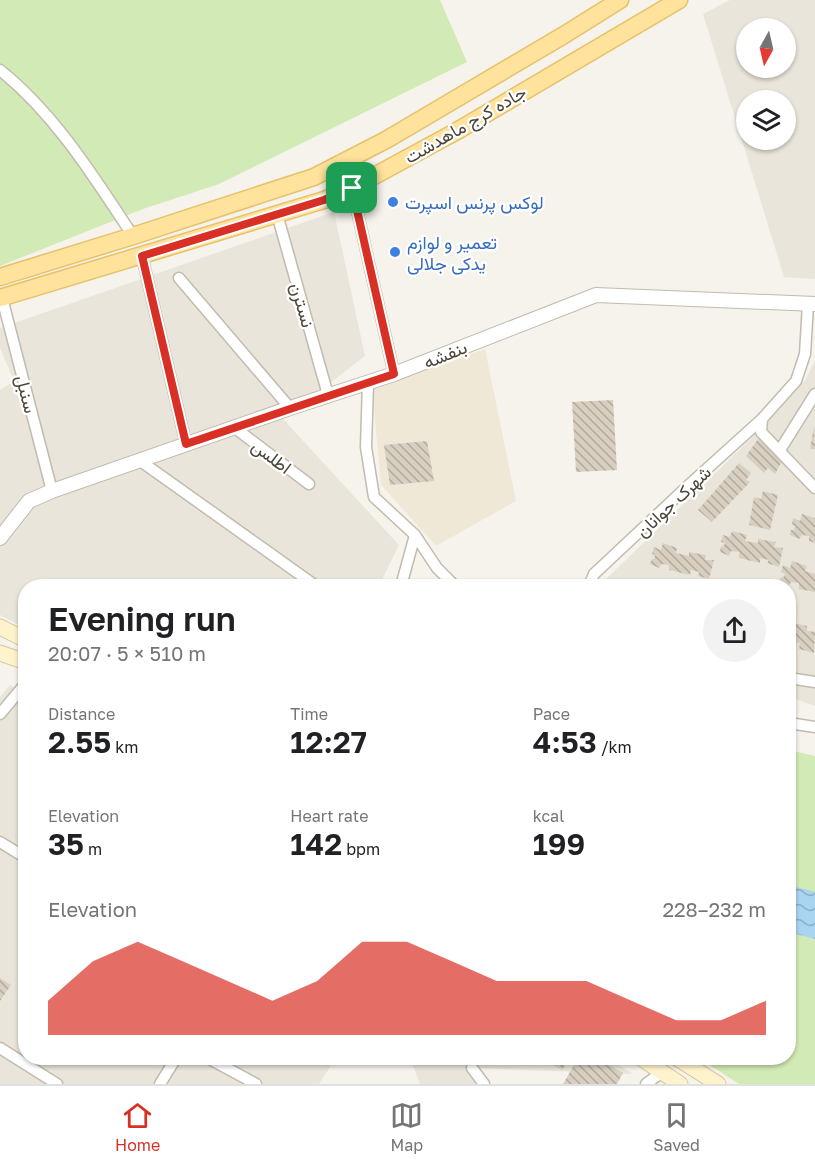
<!DOCTYPE html>
<meta charset="utf-8">
<style>
:root{--surface:#fff;--page:#f2f2f2;--text:#202124;--muted:#757577;--line:#e0e0e0;--accent:#d93025}
body{margin:0;font-family:"Golos Text",Vazirmatn,sans-serif;background:var(--page);color:var(--text);height:100vh;display:flex;flex-direction:column;font-size:22px;white-space:nowrap}
*{box-sizing:border-box;margin:0}
p{font-size:20px;color:var(--muted)}
.icon{flex:none;width:33px;height:33px;fill:none;stroke:currentColor;stroke-width:2;stroke-linecap:round;stroke-linejoin:round}
.map{position:relative;flex:1;overflow:hidden}
.details{position:absolute;left:18px;top:579px;width:778px;height:486px;display:flex;flex-direction:column;background:var(--surface);border-radius:24px;box-shadow:0 2px 4px #0004}
.details>*{flex:none}
.needle{width:39px;rotate:188deg}
.fabs{position:absolute;left:736px;top:18px;display:grid;gap:12px}
.fabs a{display:grid;place-items:center;width:60px;height:60px;border-radius:50%;background:var(--surface);box-shadow:0 2px 4px #0004;font-size:30px}
.pin{position:absolute;display:grid;place-items:center;width:51px;height:51px;color:#fff;margin:-26px;border-radius:12px;box-shadow:0 3px 9px #0006}
.round{display:grid;place-items:center;flex:none;width:63px;height:63px;border-radius:32px;background:var(--page)}
.summary{display:flex;align-items:center;justify-content:space-between;height:102px;padding:0 30px}
h1{font-size:33px;font-weight:600;line-height:45px}
.figures{display:grid;grid-template-columns:repeat(3,1fr);gap:9px;height:102px;padding:6px 30px}
.figures div{display:grid;align-content:center}
.figures b{font-size:30px;font-weight:600}
.figures small{font-size:16px;font-weight:400}
.figures p{font-size:16px}
.chart{height:168px;padding:12px 30px}
.chart p{display:flex;justify-content:space-between}
.chart svg{width:100%;height:108px;margin-top:6px;fill:var(--accent);opacity:.7}
.dock{display:flex;justify-content:space-around;align-items:center;height:84px;border-top:2px solid var(--line);background:var(--surface);font-size:16px;color:var(--muted)}
.dock a{display:grid;justify-items:center;gap:3px}
.dock .active{color:var(--accent)}
.map>svg:first-child{display:block}
.residential{fill:#eae5da;fill-rule:evenodd}
.education{fill:#efe8d6}
.green{fill:#d2eab5}
.water{fill:url(#water-waves)}
.building{fill:url(#building-back-hatch)}
.lines{fill:none;stroke-linecap:round;stroke-linejoin:round}
.minor-casing{stroke:#c2bbae;stroke-width:13}
.tertiary-casing{stroke:#c2bbae;stroke-width:16}
.secondary-casing{stroke:#d6c79b;stroke-width:17}
.primary-casing{stroke:#e6c16a;stroke-width:19}
.minor{stroke:#fff;stroke-width:10}
.tertiary{stroke:#fff;stroke-width:14}
.secondary{stroke:#fff3cd;stroke-width:15}
.primary{stroke:#ffe39c;stroke-width:16}
.route-casing{stroke:#fff;stroke-width:12}
.route{stroke:#d93025;stroke-width:8}
.shop-dot{fill:#3f7fe0;stroke:#fff;stroke-width:2}
.labels{text-anchor:middle;dominant-baseline:central;stroke-width:4.5;stroke-linejoin:round;paint-order:stroke}
.street-label{font-size:18px;fill:#4b4439;stroke:#fff}
.shop-label{font-size:18px;fill:#366cbe;stroke:#fff;text-anchor:start}
</style>
<div class="map">
<svg width="815" height="1084" viewBox="0 0 815 1084">
<defs>
<pattern id="water-waves" width="16" height="10" patternUnits="userSpaceOnUse" patternTransform="scale(1.5)"><rect width="16" height="10" fill="#a9d4f2"/><path d="M0 5q4-4 8 0t8 0" fill="none" stroke="#8caec5"/></pattern>
<pattern id="building-back-hatch" width="6" height="6" patternUnits="userSpaceOnUse" patternTransform="scale(1.5)"><rect width="6" height="6" fill="#d8cfc1"/><path d="M-1 5l2 2M0 0l6 6M5-1l2 2" fill="none" stroke="#b1aa9e"/></pattern>
</defs>
<rect width="100%" height="100%" fill="#f6f3ec"/>
<!-- residential -->
<path class="residential" d="M730,0H815V279L784,277L703,14ZM786,28V68H747V28ZM786,100V140H747V100Z
M334,212L365,356L283,419L399,545L379,586H26L25,628L0,615V390L14,381L0,348V328Z
M815,360V706L789,697V586H599L771,419L806,379Z
M10,685L26,693V1058H336L319,1084H0V697Z
M410,1058H608L633,1074L473,1068L484,1084H420Z"/>
<!-- education -->
<path class="education" d="M485,349L516,501L436,546L381,485L372,388Z"/>
<!-- green -->
<path class="green" d="M0,0H440L467,62L219,184L143,209L0,266Z
M789,750L815,756V1084H739L699,1058H789Z"/>
<!-- water -->
<path class="water" d="M789,885L815,892V939L789,932Z"/>
<!-- building -->
<path class="building" d="M613,400L617,470L576,472L572,402Z
M814,426L815,449H810Z
M758,439L782,461L775,474L768,468L764,473L746,456Z
M427,441L434,481L390,485L384,445Z
M739,463L751,473L746,480L750,482L712,522L698,510Z
M763,491L778,495L770,530L749,525L754,497L761,499Z
M802,514L815,518V543L809,541V536L802,535L799,539L790,535L791,530H794L795,526L792,525L793,518L800,521Z
M732,531L747,535L745,541L758,543V539L776,542L774,547L783,548L779,567L767,563L769,560L760,558V563L739,558V552L731,551L729,556L720,552L721,546L723,547L725,543L721,542L723,535L730,537Z
M663,543L677,548L676,553L689,556V552L706,555L705,560H714L709,579L698,576L699,572L691,570L690,575L669,570V565L662,564L659,568L650,564L652,559H654L655,555L652,554L654,547L661,550Z
M792,561L807,566L805,571L815,574V592L799,589V583L791,582L789,586L779,583L781,577L783,578L785,574L781,572L783,565L790,568Z
M789,622L807,626V631L815,632L814,653L799,649L800,643L789,641Z
M0,978L11,985L0,1001Z
M541,1058H570L562,1070Z
M578,1058H597L623,1073L617,1084H563Z"/>
<g class="lines">
<!-- minor casing -->
<g class="minor-casing">
<path id="minor" d="M0,70C55,114 94,177 133,236
M352,188L394,374
M277,214L328,395
M142,256L186,444
M179,278L290,408
M2,298L52,491
M368,383L366,447L374,497L415,535L437,568L455,586
M762,419L761,432L815,488
M235,428L309,484
M780,450L815,394
M139,460L316,586
M401,586L415,535
M589,586L594,574L689,485L762,419L796,381L805,354L808,304
M789,678L815,682
M0,714L26,683
M789,723L815,727
M0,842L26,858
M0,1048L57,1084
M208,1058L256,1084
M472,1068L484,1084
M160,1084L176,1058
M646,1084L662,1072"/>
</g>
<!-- tertiary casing -->
<g class="tertiary-casing">
<path id="tertiary" d="M0,538L29,501L52,491L290,408L394,374L596,295L815,304"/>
</g>
<!-- secondary casing -->
<g class="secondary-casing">
<path id="secondary" d="M0,627L26,640
M0,653L26,662
M641,1058L680,1084
M677,1058L718,1084"/>
</g>
<!-- primary casing -->
<g class="primary-casing">
<path id="primary" d="M0,277L133,236L314,177L386,140L564,35L620,0
M0,298L324,200L352,188L457,131L679,0"/>
</g>
<!-- minor -->
<use href="#minor" class="minor"/>
<!-- tertiary -->
<use href="#tertiary" class="tertiary"/>
<!-- secondary -->
<use href="#secondary" class="secondary"/>
<!-- primary -->
<use href="#primary" class="primary"/>
</g>
<g class="lines">
<!-- route casing -->
<g class="route-casing">
<path id="route" d="M352,188L394,374L186,444L142,256L324,200Z"/>
</g>
<!-- route -->
<use href="#route" class="route"/>
</g>
<!-- markers -->
<g class="shop-dot">
<circle cx="393" cy="202" r="6"/>
<circle cx="395" cy="252" r="6"/>
</g>
<g class="labels">
<!-- street labels -->
<g class="street-label">
<text transform="translate(465 124) rotate(-30)">جاده کرج ماهدشت</text>
<text transform="translate(303 305) rotate(74)">نسترن</text>
<text transform="translate(445 354) rotate(-22)">بنفشه</text>
<text transform="translate(27 394) rotate(76)">سنبل</text>
<text transform="translate(272 456) rotate(37)">اطلس</text>
<text transform="translate(673 501) rotate(-43)">شهرک جوانان</text>
</g>
<!-- shop labels -->
<g class="shop-label">
<text x="405" y="202">لوکس پرنس اسپرت</text>
<text x="407" y="242">تعمیر و لوازم<tspan x="407" dy="21">یدکی جلالی</tspan></text>
</g>
</g>
</svg>
<div class="fabs">
<a><svg class="needle" viewBox="-14 -14 28 28"><path d="M0-13l5 13h-10z" fill="#e53935"/><path d="M0 13l5-13h-10z" fill="#757577"/></svg></a>
<a><svg class="icon" aria-label="layers" viewBox="0 0 24 24"><path d="M12 4l9 5-9 5-9-5zM3 14l9 5 9-5"/></svg></a>
</div>
<div class="pin" style="left:352px;top:188px;background:#1e9e55"><svg class="icon" aria-label="arrive" viewBox="0 0 24 24"><path d="M6 21V4h12l-3 4 3 4H6"/></svg></div>
<section class="details">
<div class="summary"><div><h1>Evening run</h1><p>20:07 · 5 × 510 m</p></div><a class="round"><svg class="icon" aria-label="share" viewBox="0 0 24 24"><path d="M12 15V3M7 8l5-5 5 5M5 13v7h14v-7"/></svg></a></div>
<div class="figures">
<div><p>Distance</p><b>2.55<small> km</small></b></div>
<div><p>Time</p><b>12:27</b></div>
<div><p>Pace</p><b>4:53<small> /km</small></b></div>
</div>
<div class="figures">
<div><p>Elevation</p><b>35<small> m</small></b></div>
<div><p>Heart rate</p><b>142<small> bpm</small></b></div>
<div><p>kcal</p><b>199</b></div>
</div>
<div class="chart"><p><span>Elevation</span>228–232 m</p>
<svg viewBox="0 0 160 44" preserveAspectRatio="none"><path d="M0 44V30L10 14L20 6L30 14L40 22L50 30L60 22L70 6L80 6L90 14L100 22L110 22L120 22L130 30L140 38L150 38L160 30V44z"/></svg>
</div>
</section>
</div>
<nav class="dock">
<a class="active"><svg class="icon" aria-label="home" viewBox="0 0 24 24"><path d="M3 11l9-7 9 7M6 9v11h12V9"/></svg>Home</a>
<a><svg class="icon" aria-label="map" viewBox="0 0 24 24"><path d="M3 6l6-2 6 2 6-2v14l-6 2-6-2-6 2zM9 4v14M15 6v14"/></svg>Map</a>
<a><svg class="icon" aria-label="saved" viewBox="0 0 24 24"><path d="M7 4h10v16l-5-4-5 4z"/></svg>Saved</a>
</nav>
